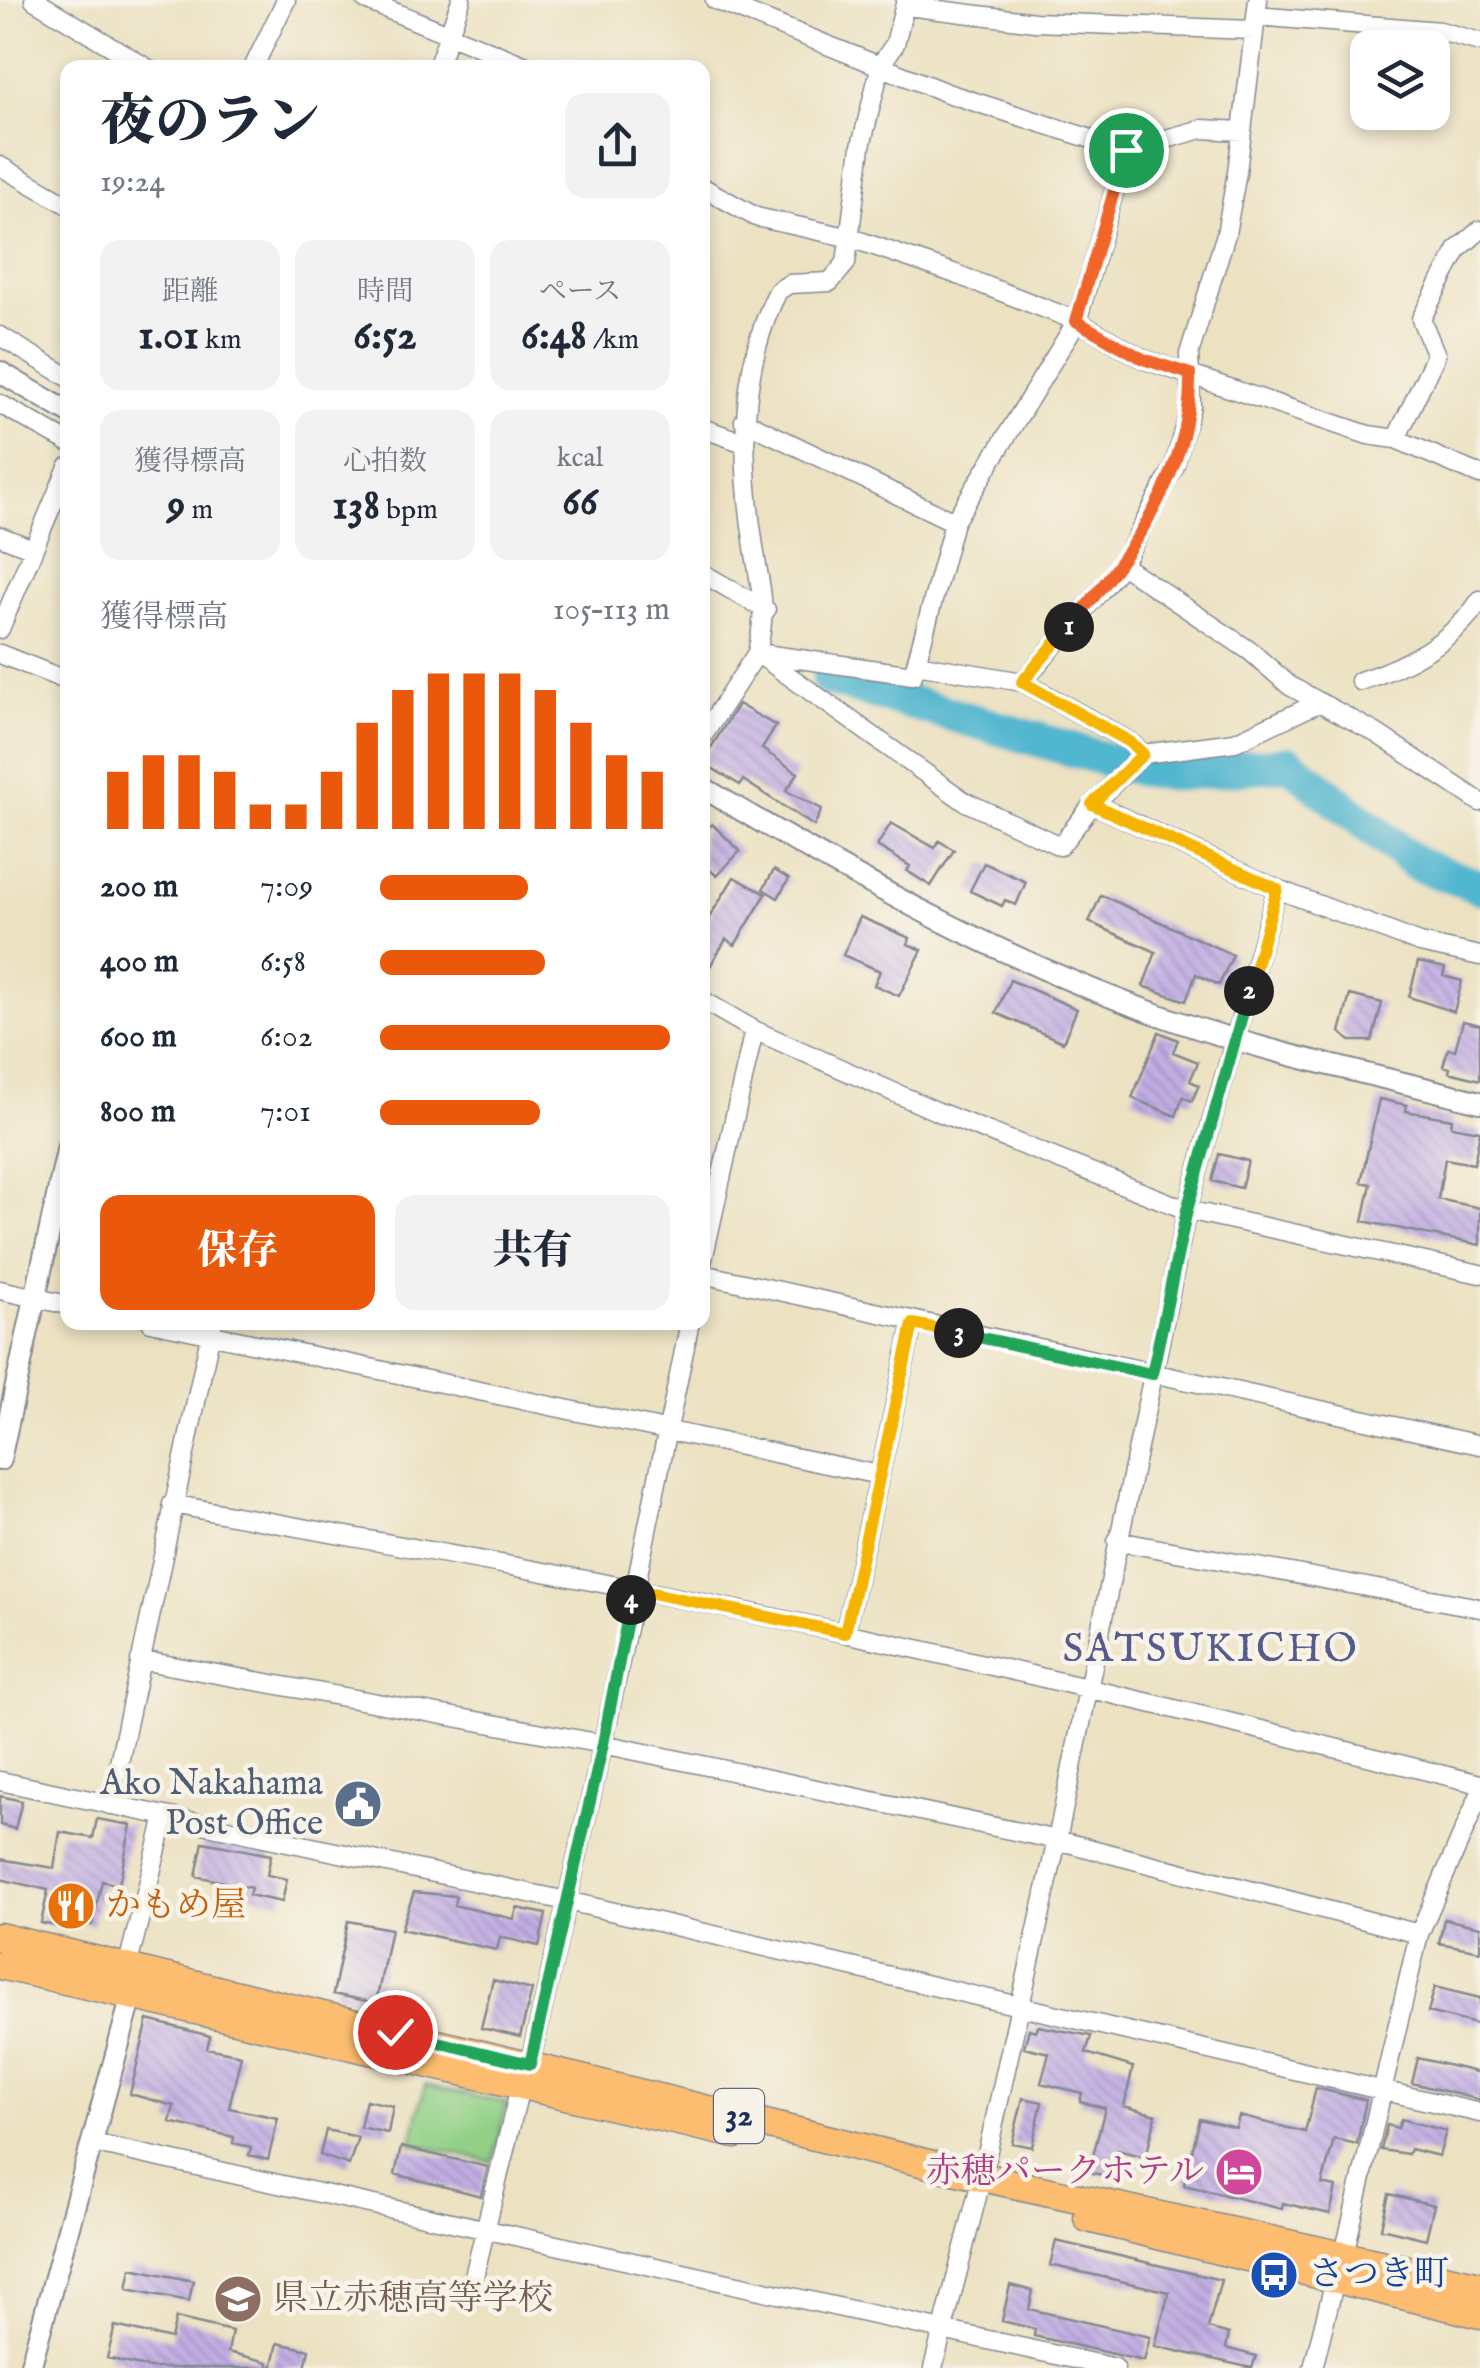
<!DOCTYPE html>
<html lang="ja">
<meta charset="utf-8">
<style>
:root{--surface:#fff;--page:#f2f2f3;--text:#1f2937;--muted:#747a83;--accent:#ea580c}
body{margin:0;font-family:"IM FELL English","Noto Serif JP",serif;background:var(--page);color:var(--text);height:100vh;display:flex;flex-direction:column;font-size:38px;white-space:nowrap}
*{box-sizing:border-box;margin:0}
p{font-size:32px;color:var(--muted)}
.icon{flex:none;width:55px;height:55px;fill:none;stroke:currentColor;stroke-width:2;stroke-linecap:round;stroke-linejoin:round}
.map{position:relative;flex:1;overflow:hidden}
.sheet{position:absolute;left:60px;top:60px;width:650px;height:1270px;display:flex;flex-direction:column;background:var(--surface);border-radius:20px;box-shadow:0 5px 15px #0003}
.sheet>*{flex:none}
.fabs{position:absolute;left:1350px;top:30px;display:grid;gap:20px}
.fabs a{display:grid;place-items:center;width:100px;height:100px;border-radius:20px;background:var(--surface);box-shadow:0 5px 15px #0003;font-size:50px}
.pin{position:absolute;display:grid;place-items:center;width:85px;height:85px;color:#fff;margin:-42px;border:5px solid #fff;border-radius:50%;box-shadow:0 2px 10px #0007}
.km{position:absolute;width:50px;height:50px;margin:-25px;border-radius:50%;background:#222;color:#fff;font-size:28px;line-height:50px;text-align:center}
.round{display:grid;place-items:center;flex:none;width:105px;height:105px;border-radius:20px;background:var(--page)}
.head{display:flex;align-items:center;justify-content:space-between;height:170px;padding:0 40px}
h1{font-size:55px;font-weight:800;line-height:75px}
.figures{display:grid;grid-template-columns:repeat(3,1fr);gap:15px;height:170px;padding:10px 40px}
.figures div{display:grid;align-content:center;border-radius:20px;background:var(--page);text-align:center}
.figures b{font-size:42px;font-weight:800}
.figures small{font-size:28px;font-weight:400}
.figures p{font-size:28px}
.chart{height:280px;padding:20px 40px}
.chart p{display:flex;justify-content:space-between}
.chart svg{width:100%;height:180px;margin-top:10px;stroke:var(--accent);stroke-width:6}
.action{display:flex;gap:20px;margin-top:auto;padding:20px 40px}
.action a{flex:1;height:115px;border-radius:20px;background:var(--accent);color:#fff;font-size:40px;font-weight:800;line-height:115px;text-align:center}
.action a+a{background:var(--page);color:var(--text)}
ul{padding:0 40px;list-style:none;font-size:32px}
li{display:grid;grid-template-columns:160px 120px 1fr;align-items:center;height:75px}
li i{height:25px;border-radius:12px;background:var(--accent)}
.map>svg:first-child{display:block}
.green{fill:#92d086;stroke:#568072;stroke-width:2.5}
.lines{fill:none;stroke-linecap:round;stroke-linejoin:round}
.river{stroke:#51b6cf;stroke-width:35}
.building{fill:url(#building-back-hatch)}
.minor-casing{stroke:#848890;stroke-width:21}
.tertiary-casing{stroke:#848890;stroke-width:24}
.primary-casing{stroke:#848890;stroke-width:31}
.minor{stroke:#fff;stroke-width:18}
.tertiary{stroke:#fff;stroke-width:20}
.primary{stroke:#fcbd6f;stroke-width:28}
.split-1-casing{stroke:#fff;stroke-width:20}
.split-2-casing{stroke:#fff;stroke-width:20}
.split-3-casing{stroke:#fff;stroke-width:20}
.split-4-casing{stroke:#fff;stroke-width:20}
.split-5-casing{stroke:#fff;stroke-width:20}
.split-1{stroke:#f0652b;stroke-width:12}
.split-2{stroke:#f5b400;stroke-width:12}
.split-3{stroke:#22a559;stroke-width:12}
.split-4{stroke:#f5b400;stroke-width:12}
.split-5{stroke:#22a559;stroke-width:12}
.labels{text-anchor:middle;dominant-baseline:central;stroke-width:9;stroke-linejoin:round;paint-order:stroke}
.shield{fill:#f7f3e8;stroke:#5d6a87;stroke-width:2.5}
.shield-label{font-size:32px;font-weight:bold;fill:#1b2f5e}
.service-label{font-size:35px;fill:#4e5e75;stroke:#f7f3e8;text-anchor:end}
.food-label{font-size:35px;fill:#c56008;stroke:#f7f3e8;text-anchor:start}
.hotel-label{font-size:35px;fill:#b23c85;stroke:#f7f3e8;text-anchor:end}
.transit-label{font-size:35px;fill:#164399;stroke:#f7f3e8;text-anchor:start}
.education-label{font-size:35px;fill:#785e54;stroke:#f7f3e8;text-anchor:start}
.quarter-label{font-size:40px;letter-spacing:2.5px;fill:#555b8d;stroke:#f7f3e8}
</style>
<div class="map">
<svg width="1480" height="2368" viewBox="0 0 1480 2368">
<defs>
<pattern id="building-back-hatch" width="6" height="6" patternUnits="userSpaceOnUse" patternTransform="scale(2.5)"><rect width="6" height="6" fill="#c2aee4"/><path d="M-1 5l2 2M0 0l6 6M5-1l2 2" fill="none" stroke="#9d8ebc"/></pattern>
</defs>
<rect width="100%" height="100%" fill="#f7f3e8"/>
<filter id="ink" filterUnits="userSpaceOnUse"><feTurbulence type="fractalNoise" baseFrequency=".01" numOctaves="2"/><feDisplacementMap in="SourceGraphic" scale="20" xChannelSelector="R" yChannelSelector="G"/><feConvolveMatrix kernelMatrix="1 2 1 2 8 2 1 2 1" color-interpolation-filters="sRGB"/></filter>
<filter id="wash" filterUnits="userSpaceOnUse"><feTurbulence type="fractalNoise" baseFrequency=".0048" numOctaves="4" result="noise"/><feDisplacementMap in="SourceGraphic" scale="40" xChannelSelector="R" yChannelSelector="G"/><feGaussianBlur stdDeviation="2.25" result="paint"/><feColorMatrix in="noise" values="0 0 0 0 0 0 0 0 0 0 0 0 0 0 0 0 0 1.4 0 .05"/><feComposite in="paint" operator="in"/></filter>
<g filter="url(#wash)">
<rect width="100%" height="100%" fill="#ece1c1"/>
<!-- green -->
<path class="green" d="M425,2085L507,2103L493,2162L411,2144Z"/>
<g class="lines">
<!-- river -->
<path class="river" d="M829,679L1139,769L1175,774L1289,763L1416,864L1480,887"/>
</g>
<g id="blocks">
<!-- building -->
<path class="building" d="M738,704L776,726L762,749L798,773L786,791L822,809L814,826L743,780L740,785L702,762Z
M891,823L935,848L939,841L954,850L931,886L907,871L910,866L877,846Z
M712,824L740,851L717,876L702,863V834Z
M984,863L1026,882L1016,905L1005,900L1002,906L970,891Z
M774,870L789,879L778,898L763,889Z
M734,877L766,894L735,945L726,939L702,980V929Z
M1101,895L1233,955L1219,985L1196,974L1186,1001L1143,986L1156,952L1089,922Z
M860,917L910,938L908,944L922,950L899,996L874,985L880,971L843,955Z
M1418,962L1445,968L1443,976L1462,981L1454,1012L1409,997Z
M1010,980L1077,1009L1063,1042L996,1013Z
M1350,995L1382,1003L1372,1041H1350L1340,1032Z
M1463,1021L1480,1025V1080L1449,1072L1450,1068L1443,1066L1448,1049L1455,1050Z
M1159,1032L1178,1040L1173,1052L1198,1062L1190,1081L1199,1085L1192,1101L1183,1097L1176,1116L1132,1098Z
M1379,1099L1407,1105L1406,1111L1452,1119L1451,1126L1480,1131L1474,1164L1445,1159L1438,1199L1480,1208V1245L1363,1221L1371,1184L1361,1182Z
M1219,1154L1248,1161L1241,1188L1212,1181Z
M0,1796L22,1801L15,1829L0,1825Z
M97,1819L131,1825L119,1885L102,1881L92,1925L62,1919L60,1927L41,1923L48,1890L0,1879V1859L54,1868L60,1832L93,1838Z
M203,1842L271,1855L267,1875L287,1879L282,1902L249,1895L251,1888L196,1876Z
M414,1892L456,1896L454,1905L514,1919L517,1908L546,1914L539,1946L500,1937L497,1950L401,1929Z
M1444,1919L1480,1927V1951L1439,1943Z
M348,1921L391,1929L376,2003L333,1994Z
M493,1980L532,1990L520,2037L481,2028Z
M1435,1987L1480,1998V2025L1428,2012Z
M148,2020L210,2036L207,2048L241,2055L229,2108L278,2118L268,2160L249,2155L251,2147L233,2143L234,2137L170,2122L174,2106L130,2094Z
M1038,2026L1091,2036L1086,2053L1133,2067L1124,2106L1156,2115L1146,2157L1117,2150L1111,2177L1089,2172L1105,2108L1080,2102L1082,2093L1041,2083L1049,2053L1024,2047L1029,2029L1036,2031Z
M1418,2058L1480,2073V2100L1412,2083Z
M1316,2088L1366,2100L1357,2144L1334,2139L1322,2184L1336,2187L1330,2214L1283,2203L1282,2209L1184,2185L1200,2119L1236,2128L1239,2116L1305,2132Z
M1023,2098L1042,2102L1032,2147L1012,2143Z
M366,2100L393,2106L388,2133L360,2127Z
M1401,2119L1446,2131L1439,2156L1410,2149L1408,2154L1381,2150L1387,2125L1398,2128Z
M326,2130L358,2137L349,2165L320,2155Z
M401,2147L488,2167L481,2196L395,2174Z
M1389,2194L1434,2205L1426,2239L1381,2228Z
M1056,2241L1221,2280L1208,2328L1229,2334L1226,2348L1256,2356L1252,2368L1155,2346L1169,2292L1050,2265Z
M131,2268L193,2281L189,2301L127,2289Z
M1010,2285L1033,2291L1029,2309L1150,2337L1144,2361L1034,2336L1035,2329L1002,2321Z
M176,2318L232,2331L228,2352L268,2362V2368H149L107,2358L115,2326L171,2339Z
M278,2343L309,2350L305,2368H272Z"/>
</g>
</g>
<g filter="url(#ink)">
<use href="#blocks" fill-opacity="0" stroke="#848890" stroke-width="2.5"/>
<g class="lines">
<!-- minor casing -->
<g class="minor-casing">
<path id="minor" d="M34,0L147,68
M365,0L531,68
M715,0L947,93L1126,150L1202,129L1242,131
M906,0L895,44L881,64L861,146L846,263L830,282L789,284L778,291C738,370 741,462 754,547C761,595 768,603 757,653L913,675L954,522L1077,321L1126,150
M907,6L1035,22L1253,30
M1256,16L1440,31L1480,42
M253,68L286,0
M437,68L461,0
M0,166L68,205
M702,187L756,217L851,238L953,273L1077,321L1143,359L1368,435L1396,439L1480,475
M0,336L68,377
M0,404L68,442
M744,421L954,522
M702,428L744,443
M1396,439L1436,355L1421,319L1458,249L1480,230
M0,536L33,549
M1122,565L1250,651L1290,686L1376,733L1480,802
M702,573L766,610
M0,629L68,467
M0,654L68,681
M916,664L1023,682L1130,742L1143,754
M1360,681C1405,667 1455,640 1480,600
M1023,682L1122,565L1174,467L1191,406L1189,354L1226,234L1237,172L1258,0
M702,737L757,653L964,801L1060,846L1093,804L1143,754L1235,742L1318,703
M1093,804L1277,889L1420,943L1480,956
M702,1000L754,1030L936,1111L1187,1210L1480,1274
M702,1264L754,1030
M702,1274L1480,1445
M0,1290L68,1305
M151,1322L879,1475
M172,1504C326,1533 480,1559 633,1589C917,1645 1199,1714 1480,1784
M1117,1541L1480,1608
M845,1633L913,1323
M140,1660L603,1744L1057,1840L1419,1934
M0,1781L567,1901L1480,2113
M110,1805L213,1322
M127,1968L165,1817
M530,2063L603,1744L690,1322
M92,2143L1115,2368
M1344,2254L1419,1934L1480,1794
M468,2301L521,2083
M933,2368L982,2177L1057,1840L1187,1210L1277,889
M1313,2368L1336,2276"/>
</g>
<!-- tertiary casing -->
<g class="tertiary-casing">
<path id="tertiary" d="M0,372L68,412
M702,787C856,879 1009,964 1179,1022C1276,1055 1380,1076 1480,1102
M0,1460L68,1146
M30,2368L132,1996L130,1984"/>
</g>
<!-- primary casing -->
<g class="primary-casing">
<path id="primary" d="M0,1937L982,2177L1480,2286
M0,1965L735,2134
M1088,2218L1480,2314"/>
</g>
<!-- minor -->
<use href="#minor" class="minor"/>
<!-- tertiary -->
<use href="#tertiary" class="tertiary"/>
<!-- primary -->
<use href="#primary" class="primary"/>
</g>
</g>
<g class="lines" filter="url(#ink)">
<!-- split-1 casing -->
<g class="split-1-casing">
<path id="split-1" d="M1069,627C1129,557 1193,471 1190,374L1143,359L1076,321L1126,150"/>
</g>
<!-- split-2 casing -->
<g class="split-2-casing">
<path id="split-2" d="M1069,627L1022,682L1130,742L1143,754L1092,804L1277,889L1249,991"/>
</g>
<!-- split-3 casing -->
<g class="split-3-casing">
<path id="split-3" d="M959,1333L1152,1374L1187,1210L1249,991"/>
</g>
<!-- split-4 casing -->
<g class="split-4-casing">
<path id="split-4" d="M631,1600L633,1589L845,1633L913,1324L959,1333"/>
</g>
<!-- split-5 casing -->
<g class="split-5-casing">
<path id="split-5" d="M395,2032L530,2064L603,1744L631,1600"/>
</g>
<!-- split-1 -->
<use href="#split-1" class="split-1"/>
<!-- split-2 -->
<use href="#split-2" class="split-2"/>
<!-- split-3 -->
<use href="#split-3" class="split-3"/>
<!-- split-4 -->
<use href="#split-4" class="split-4"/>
<!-- split-5 -->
<use href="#split-5" class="split-5"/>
</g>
<!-- icons -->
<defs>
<g id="civic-disc" transform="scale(2.5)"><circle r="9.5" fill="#5c6f8a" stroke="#f7f3e8"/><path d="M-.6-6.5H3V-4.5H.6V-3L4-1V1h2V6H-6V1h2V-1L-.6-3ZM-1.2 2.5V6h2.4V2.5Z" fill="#fff"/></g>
<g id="restaurant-disc" transform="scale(2.5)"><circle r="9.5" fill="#e8710a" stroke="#f7f3e8"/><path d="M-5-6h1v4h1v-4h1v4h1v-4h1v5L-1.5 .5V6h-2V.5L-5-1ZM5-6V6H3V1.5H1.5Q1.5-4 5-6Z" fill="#fff"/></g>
<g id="hotel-disc" transform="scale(2.5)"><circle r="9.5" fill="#d1479c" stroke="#f7f3e8"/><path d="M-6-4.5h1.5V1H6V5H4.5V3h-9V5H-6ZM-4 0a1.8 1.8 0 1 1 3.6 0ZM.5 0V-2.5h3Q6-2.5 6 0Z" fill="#fff"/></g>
<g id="bus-disc" transform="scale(2.5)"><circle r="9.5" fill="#1a4fb4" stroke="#f7f3e8"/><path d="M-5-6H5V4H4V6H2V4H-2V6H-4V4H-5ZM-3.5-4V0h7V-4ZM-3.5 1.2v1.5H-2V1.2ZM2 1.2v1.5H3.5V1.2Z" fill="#fff"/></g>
<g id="school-disc" transform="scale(2.5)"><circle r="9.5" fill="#8d6e63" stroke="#f7f3e8"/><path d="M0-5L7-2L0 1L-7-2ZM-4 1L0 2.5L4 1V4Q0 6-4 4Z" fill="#fff"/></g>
</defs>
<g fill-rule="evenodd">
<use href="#civic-disc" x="358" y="1804"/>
<use href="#restaurant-disc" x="71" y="1906"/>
<use href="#hotel-disc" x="1239" y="2172"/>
<use href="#bus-disc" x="1274" y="2275"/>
<use href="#school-disc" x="238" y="2299"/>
</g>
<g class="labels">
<!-- shield labels -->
<rect class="shield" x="714" y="2089" width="50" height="54" rx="8"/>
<g class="shield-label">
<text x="739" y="2116">32</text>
</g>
<!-- service labels -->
<g class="service-label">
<text x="323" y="1784">Ako Nakahama<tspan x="323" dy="40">Post Office</tspan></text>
</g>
<!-- food labels -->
<g class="food-label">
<text x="106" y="1906">かもめ屋</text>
</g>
<!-- hotel labels -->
<g class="hotel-label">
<text x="1204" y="2172">赤穂パークホテル</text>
</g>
<!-- transit labels -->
<g class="transit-label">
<text x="1309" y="2275">さつき町</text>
</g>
<!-- education labels -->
<g class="education-label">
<text x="273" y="2299">県立赤穂高等学校</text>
</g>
<!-- quarter labels -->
<g class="quarter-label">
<text x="1211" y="1650">SATSUKICHO</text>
</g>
</g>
</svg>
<div class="fabs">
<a><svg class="icon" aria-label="layers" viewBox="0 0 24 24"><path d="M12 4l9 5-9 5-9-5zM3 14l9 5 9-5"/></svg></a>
</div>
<div class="pin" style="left:1126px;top:150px;background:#1e9e55"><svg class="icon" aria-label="arrive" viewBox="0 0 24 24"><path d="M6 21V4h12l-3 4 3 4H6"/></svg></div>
<div class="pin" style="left:395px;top:2032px;background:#d93025"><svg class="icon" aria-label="check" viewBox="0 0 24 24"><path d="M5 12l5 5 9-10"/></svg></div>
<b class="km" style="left:1069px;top:627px">1</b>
<b class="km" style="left:1249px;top:991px">2</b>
<b class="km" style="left:959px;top:1333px">3</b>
<b class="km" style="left:631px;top:1600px">4</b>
<section class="sheet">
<div class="head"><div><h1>夜のラン</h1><p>19:24</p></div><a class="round"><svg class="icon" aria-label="share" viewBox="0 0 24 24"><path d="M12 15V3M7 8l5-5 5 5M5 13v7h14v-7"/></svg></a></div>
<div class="figures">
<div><p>距離</p><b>1.01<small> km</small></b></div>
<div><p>時間</p><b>6:52</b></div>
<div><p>ペース</p><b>6:48<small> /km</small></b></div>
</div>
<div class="figures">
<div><p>獲得標高</p><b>9<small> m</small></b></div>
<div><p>心拍数</p><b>138<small> bpm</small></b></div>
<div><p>kcal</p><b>66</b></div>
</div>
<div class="chart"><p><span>獲得標高</span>105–113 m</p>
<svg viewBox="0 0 160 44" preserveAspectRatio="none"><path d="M5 44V30M15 44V26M25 44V26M35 44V30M45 44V38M55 44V38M65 44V30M75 44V18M85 44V10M95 44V6M105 44V6M115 44V6M125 44V10M135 44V18M145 44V26M155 44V30"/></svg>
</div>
<ul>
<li><b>200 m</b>7:09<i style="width:51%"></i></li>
<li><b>400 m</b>6:58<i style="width:57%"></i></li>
<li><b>600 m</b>6:02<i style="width:100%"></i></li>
<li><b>800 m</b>7:01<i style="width:55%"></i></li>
</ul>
<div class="action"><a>保存</a><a>共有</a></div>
</section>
</div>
